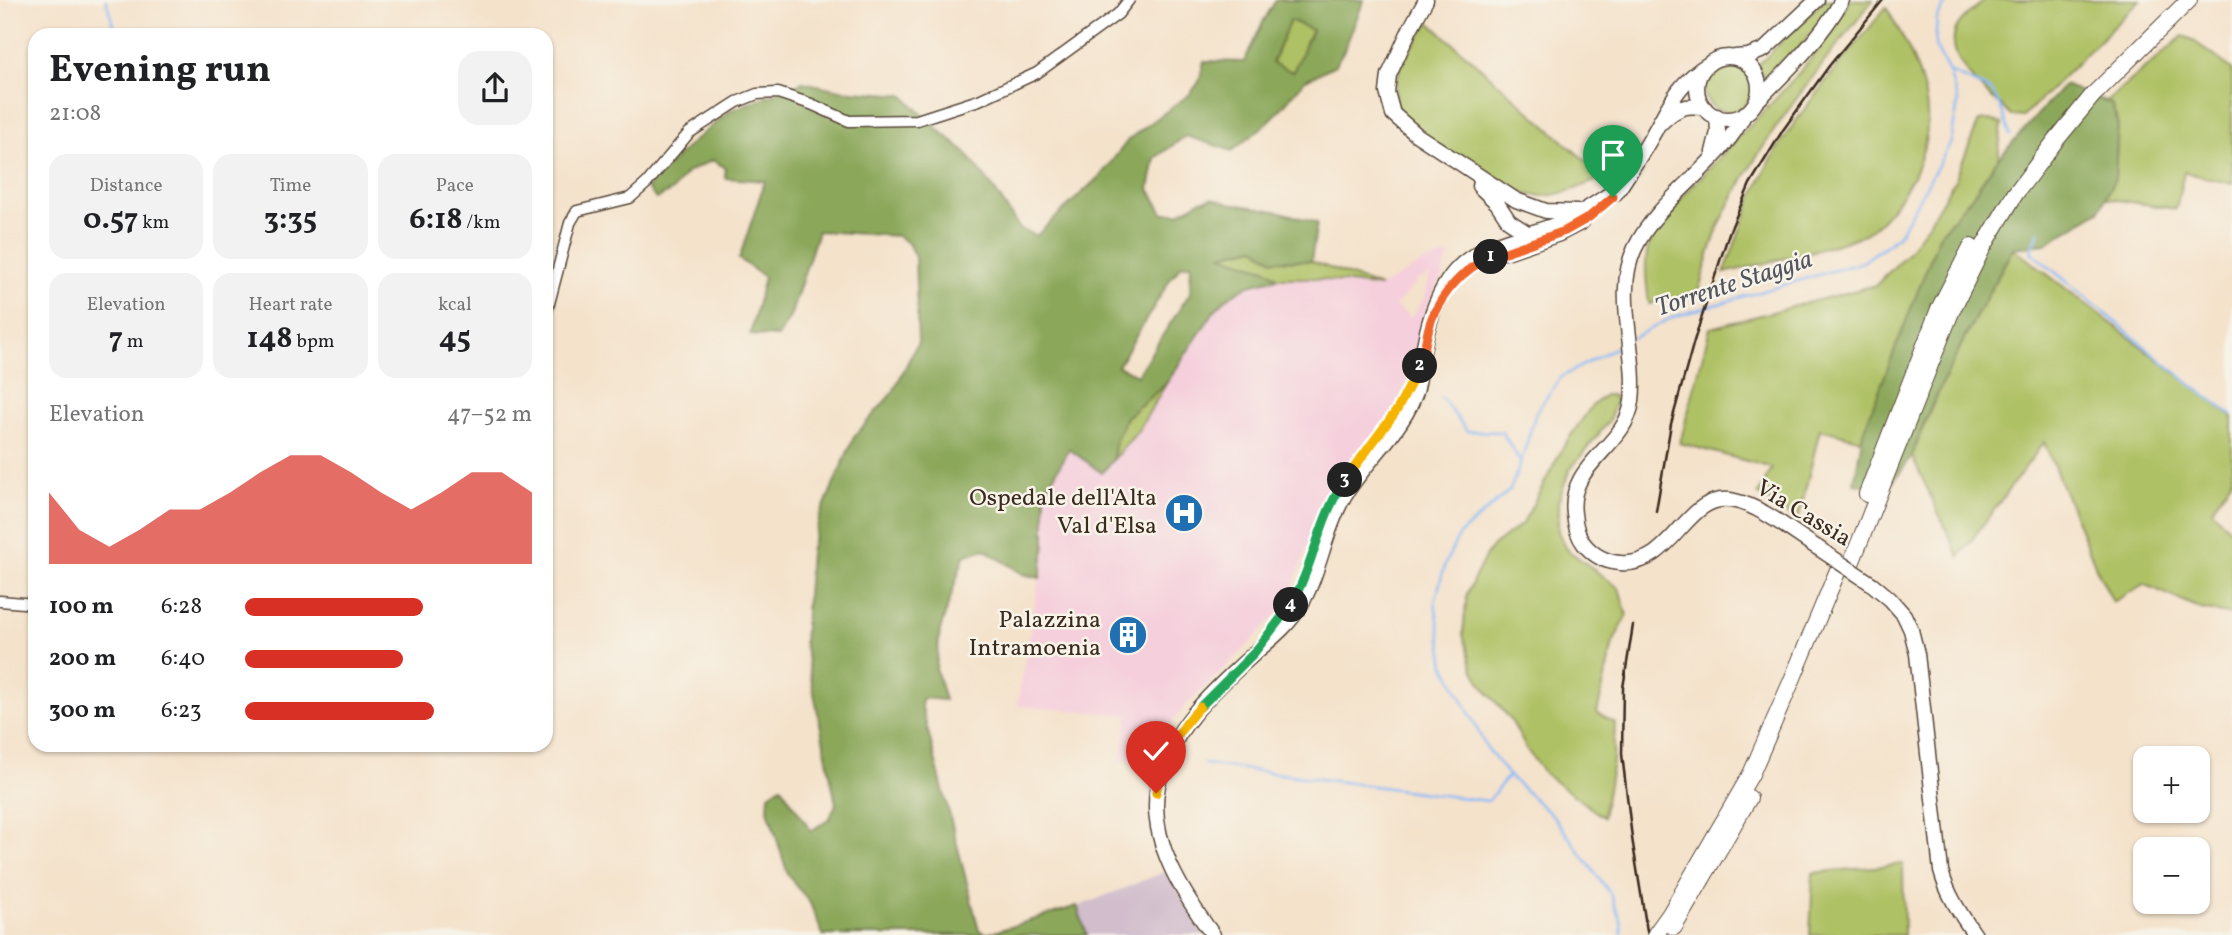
<!DOCTYPE html>
<meta charset="utf-8">
<style>
:root{--surface:#fff;--page:#f2f2f2;--text:#202124;--muted:#757577;--accent:#d93025}
body{margin:0;font-family:Vollkorn,serif;background:var(--page);color:var(--text);height:100vh;display:flex;flex-direction:column;font-size:26px;white-space:nowrap}
*{box-sizing:border-box;margin:0}
p{font-size:23px;color:var(--muted)}
.icon{flex:none;width:38px;height:38px;fill:none;stroke:currentColor;stroke-width:2;stroke-linecap:round;stroke-linejoin:round}
.map{position:relative;flex:1;overflow:hidden}
.sheet{position:absolute;left:28px;top:28px;width:525px;height:724px;display:flex;flex-direction:column;background:var(--surface);border-radius:21px;box-shadow:0 2px 5px #0004}
.sheet>*{flex:none}
.buttons{position:absolute;left:2133px;top:746px;display:grid;gap:14px}
.buttons a{display:grid;place-items:center;width:77px;height:77px;border-radius:14px;background:var(--surface);box-shadow:0 2px 5px #0004;font-size:35px}
.pin{position:absolute;display:grid;place-items:center;width:60px;height:60px;color:#fff;margin:-72px -30px;border-radius:50% 50% 50% 0;rotate:-45deg;box-shadow:0 0 7px #0007}
.pin .icon{rotate:45deg}
.km{position:absolute;width:35px;height:35px;margin:-18px;border-radius:50%;background:#222;color:#fff;font-size:19px;line-height:35px;text-align:center}
.round{display:grid;place-items:center;flex:none;width:74px;height:74px;border-radius:21px;background:var(--page)}
.summary{display:flex;align-items:center;justify-content:space-between;height:119px;padding:0 21px}
h1{font-size:38px;font-weight:700;line-height:52px}
.stats{display:grid;grid-template-columns:repeat(3,1fr);gap:10px;height:119px;padding:7px 21px}
.stats div{display:grid;align-content:center;border-radius:18px;background:var(--page);text-align:center}
.stats b{font-size:30px;font-weight:700}
.stats small{font-size:19px;font-weight:400}
.stats p{font-size:19px}
.chart{height:196px;padding:14px 21px}
.chart p{display:flex;justify-content:space-between}
.chart svg{width:100%;height:126px;margin-top:7px;fill:var(--accent);opacity:.7}
ul{padding:0 21px;list-style:none;font-size:23px}
li{display:grid;grid-template-columns:112px 84px 1fr;align-items:center;height:52px}
li i{height:18px;border-radius:9px;background:var(--accent)}
.map>svg:first-child{display:block}
.built{fill:#f5cfdc;fill-rule:evenodd}
.industrial{fill:#d1bdcc}
.green{fill:#afc165;stroke:#757642;stroke-width:2}
.forest{fill:#8ba75a;stroke:#63683c;stroke-width:2;fill-rule:evenodd}
.lines{fill:none;stroke-linecap:round;stroke-linejoin:round}
.stream{stroke:#8bbaf6;stroke-width:2.5}
.minor-casing{stroke:#574638;stroke-width:13}
.major-casing{stroke:#574638;stroke-width:17}
.highway-casing{stroke:#574638;stroke-width:18}
.minor{stroke:#fff;stroke-width:10}
.major{stroke:#fff;stroke-width:14}
.highway{stroke:#fff;stroke-width:16}
.rail{stroke:#3b2a1e;stroke-width:2.5}
.major-bridge-casing{stroke:#574638;stroke-width:17;stroke-linecap:butt}
.major-bridge{stroke:#fff;stroke-width:14}
.split-1-casing{stroke:#fff;stroke-width:14}
.split-2-casing{stroke:#fff;stroke-width:14}
.split-3-casing{stroke:#fff;stroke-width:14}
.split-4-casing{stroke:#fff;stroke-width:14}
.split-5-casing{stroke:#fff;stroke-width:14}
.split-6-casing{stroke:#fff;stroke-width:14}
.split-1{stroke:#f0652b;stroke-width:9}
.split-2{stroke:#f0652b;stroke-width:9}
.split-3{stroke:#f5b400;stroke-width:9}
.split-4{stroke:#22a559;stroke-width:9}
.split-5{stroke:#22a559;stroke-width:9}
.split-6{stroke:#f5b400;stroke-width:9}
.labels{text-anchor:middle;dominant-baseline:central;stroke-width:5;stroke-linejoin:round;paint-order:stroke}
.poi-label{font-size:24px;fill:#3b2a1e;stroke:#f7f3e8;text-anchor:end}
.street-label{font-size:24px;fill:#3b2a1e;stroke:#f7f3e8}
.water-label{font-size:26px;font-style:italic;fill:#53555f;stroke:#f7f3e8}
</style>
<div class="map">
<svg width="2232" height="935" viewBox="0 0 2232 935">
<rect width="100%" height="100%" fill="#f7f3e8"/>
<filter id="ink" filterUnits="userSpaceOnUse"><feTurbulence type="fractalNoise" baseFrequency=".0143" numOctaves="2"/><feDisplacementMap in="SourceGraphic" scale="14" xChannelSelector="R" yChannelSelector="G"/><feConvolveMatrix kernelMatrix="1 2 1 2 8 2 1 2 1" color-interpolation-filters="sRGB"/></filter>
<filter id="wash" filterUnits="userSpaceOnUse"><feTurbulence type="fractalNoise" baseFrequency=".00686" numOctaves="4" result="noise"/><feDisplacementMap in="SourceGraphic" scale="28" xChannelSelector="R" yChannelSelector="G"/><feGaussianBlur stdDeviation="1.57" result="paint"/><feColorMatrix in="noise" values="0 0 0 0 0 0 0 0 0 0 0 0 0 0 0 0 0 1.4 0 .05"/><feComposite in="paint" operator="in"/></filter>
<g filter="url(#wash)">
<rect width="100%" height="100%" fill="#f4e2cb"/>
<!-- built -->
<path class="built" d="M1449,255L1440,282L1428,304L1406,383L1399,399L1390,415L1338,483L1312,535L1291,591L1280,610L1245,648L1186,705L1173,721L1157,751L1120,762L1128,715L1017,706L1045,546V492L1069,449L1102,472L1138,431L1166,384L1196,341L1209,318L1226,299L1249,285L1278,278L1293,277L1343,281L1380,287L1422,263ZM1430,275L1424,298L1411,318L1395,306L1416,283L1414,281Z"/>
<!-- industrial -->
<path class="industrial" d="M1167,871L1204,935H1087L1077,907Z"/>
<!-- green -->
<path class="green" d="M1824,0H1835L1823,21L1766,84L1758,65Z
M1850,0H1873C1817,71 1757,143 1719,226C1710,247 1705,271 1698,292L1649,304C1647,286 1643,264 1649,245C1657,223 1688,191 1705,173C1755,118 1815,66 1850,0Z
M1986,0H2140L2023,117L2012,116C1991,96 1940,60 1957,27C1963,16 1977,7 1986,0Z
M1886,7C1924,73 1949,126 1901,196C1890,211 1880,225 1864,234C1848,242 1830,246 1813,251C1783,259 1754,266 1724,273C1740,233 1752,190 1775,153C1806,101 1849,55 1886,7Z
M1290,20L1312,29L1293,73L1272,63Z
M1429,22L1598,172L1623,168C1598,179 1570,195 1542,196C1530,196 1518,192 1506,187C1494,182 1482,172 1470,165C1448,151 1400,127 1396,99C1392,71 1414,44 1429,22Z
M2183,36L2191,39L2232,69V184L2184,172L2176,209L2105,198L2115,178L2118,123L2111,104L2106,102Z
M1704 88a24 24 0 1 1 48 0a24 24 0 1 1-48 0Z
M1988,120L2002,123L1998,159L1970,199L1940,234L1862,440L1820,429L1798,521L1758,494L1772,468L1680,443L1710,328L1876,285L1905,256L1928,224L1955,180L1979,121Z
M1255,247L1273,260L1311,261L1380,287L1312,278H1278L1267,270L1219,256Z
M2013,248L2232,416V479L2212,510L2232,532V615L2201,609L2144,584L2113,602L2097,570L2044,442L1959,557L1912,456C1939,383 1976,316 2013,248Z
M1166,384L1138,431L1113,460L1116,439L1126,417Z
M1605,395H1612L1616,401L1609,421L1569,471L1558,502V531L1565,548L1619,588L1627,615L1613,643L1597,713L1615,723L1613,762L1603,817L1545,774L1527,750L1511,720L1484,688L1473,669L1463,634L1467,593L1485,557L1493,546L1523,523L1565,444L1591,407Z
M1903,864L1904,935H1810L1813,873Z"/>
<!-- forest -->
<path class="forest" d="M1276,0H1364L1344,50L1335,65L1304,81L1280,110L1264,126L1232,151L1186,136L1155,158L1149,189L1163,213H1179L1200,201L1213,198L1228,203L1281,212L1317,223L1311,261L1273,260L1255,247L1221,255L1268,270L1278,278L1249,285L1226,299L1215,310L1166,384L1126,417L1116,439L1113,460L1102,473L1069,449L1045,492V546L1040,578L1023,574L984,549L964,556L940,630L936,669L945,700L923,698L921,704L979,930L987,934L1077,906L1087,935H823L810,903L788,875L768,810L769,794L781,786L811,831L830,818L836,804L804,643L810,552L820,516L854,437L893,392L918,342L915,257L908,243L898,236L818,231L790,317L778,337L750,335L764,277L739,259L765,181L725,178V167L712,160L686,173L673,190L656,199L647,188L689,145L731,110L803,82L840,90L903,95L931,123L966,153L992,186L1020,229L1036,236L1101,175L1129,139L1190,94L1199,82L1204,61L1244,62L1263,22ZM1290,20L1312,30L1293,72L1272,63ZM1191,264L1190,293L1137,375L1118,366L1171,278L1181,266Z
M2064,85L2111,104L2118,123L2115,178L2099,211L2045,244L2013,248L1967,333L1926,417L1912,456L1889,487L1854,484L1863,432L1940,234L1970,199L1998,159Z"/>
<g class="lines">
<!-- stream -->
<path class="stream" d="M106,0L116,35
M1949,72L1992,91L2002,111L2010,135
M2039,231L2031,252L2194,387L2232,415
M1633,338L1673,317L1863,262L1898,236L1951,142L1958,102L1949,72L1935,46L1937,18L1948,0
M1441,397L1467,431L1502,432L1520,461
M1204,764L1488,801L1508,776
M1622,935L1621,922L1610,893L1554,817L1508,775L1486,747L1445,665L1435,602L1445,564L1459,535L1510,490L1521,462L1536,412L1561,377L1624,343"/>
</g>
</g>
<g filter="url(#ink)">
<g class="lines">
<!-- minor casing -->
<g class="minor-casing">
<path id="minor" d="M546,315L570,223L577,211L630,198L647,183L689,133L737,102L757,94L778,93L811,104L849,121L917,120L979,100L1037,73L1118,14L1129,0
M0,601L35,604"/>
</g>
<!-- major casing -->
<g class="major-casing">
<path id="major" d="M1426,0L1410,29L1389,75L1387,92L1393,114L1417,135L1516,200L1546,211L1578,212
M1735,57L1748,56L1764,50L1817,0
M1697 88a31 31 0 1 1 62 0a31 31 0 1 1-62 0Z
M1757,101C1786,72 1822,37 1842,0
M1745,113C1720,166 1661,195 1635,248C1613,293 1638,353 1632,401C1626,448 1567,463 1574,514C1575,525 1577,535 1584,544C1593,555 1606,562 1620,563C1676,567 1685,489 1735,501C1763,507 1793,533 1818,548
M1662,122C1676,108 1686,104 1705,108
M1713,152L1718,132L1717,116
M1479,186L1497,203L1509,221L1532,236
M1616,193C1627,176 1638,160 1648,143C1668,109 1675,84 1710,63
M1506,252L1559,234L1582,222
M1872,584L1890,599L1904,615L1911,630L1917,654L1941,871C1947,894 1961,915 1975,935
M1213,935C1183,894 1147,839 1158,785C1169,729 1215,689 1256,652C1272,638 1289,625 1300,606C1320,573 1324,532 1343,498C1362,465 1399,434 1413,399C1419,387 1419,376 1421,363C1426,330 1435,291 1459,267C1486,240 1531,236 1565,221C1584,212 1602,199 1619,188"/>
</g>
<!-- highway casing -->
<g class="highway-casing">
<path id="highway" d="M1867,494L1939,309L1971,247
M1852,561L1951,312L1982,249L2015,194L2056,140L2093,95L2189,0
M1674,927L1749,798
M1655,935L1670,914L1751,774L1792,680L1838,570"/>
</g>
<!-- minor -->
<use href="#minor" class="minor"/>
<!-- major -->
<use href="#major" class="major"/>
<!-- highway -->
<use href="#highway" class="highway"/>
<!-- rail -->
<path class="rail" d="M1656,511L1671,424L1694,341L1729,233L1750,184L1783,130L1829,66L1883,0
M1633,625L1623,688L1622,754L1632,838L1647,931"/>
<!-- major-bridge casing -->
<g class="major-bridge-casing">
<path id="major-bridge" d="M1818,548L1872,584"/>
</g>
<!-- major-bridge -->
<use href="#major-bridge" class="major-bridge"/>
</g>
</g>
<g class="lines" filter="url(#ink)">
<!-- split-1 casing -->
<g class="split-1-casing">
<path id="split-1" d="M1491,257L1565,231L1588,218L1613,197"/>
</g>
<!-- split-2 casing -->
<g class="split-2-casing">
<path id="split-2" d="M1420,366C1425,351 1426,333 1432,318C1443,292 1465,267 1491,257"/>
</g>
<!-- split-3 casing -->
<g class="split-3-casing">
<path id="split-3" d="M1345,480L1397,410L1420,366"/>
</g>
<!-- split-4 casing -->
<g class="split-4-casing">
<path id="split-4" d="M1291,605C1314,565 1319,518 1345,480"/>
</g>
<!-- split-5 casing -->
<g class="split-5-casing">
<path id="split-5" d="M1200,707L1254,653L1291,605"/>
</g>
<!-- split-6 casing -->
<g class="split-6-casing">
<path id="split-6" d="M1156,793C1162,759 1176,732 1200,707"/>
</g>
<!-- split-1 -->
<use href="#split-1" class="split-1"/>
<!-- split-2 -->
<use href="#split-2" class="split-2"/>
<!-- split-3 -->
<use href="#split-3" class="split-3"/>
<!-- split-4 -->
<use href="#split-4" class="split-4"/>
<!-- split-5 -->
<use href="#split-5" class="split-5"/>
<!-- split-6 -->
<use href="#split-6" class="split-6"/>
</g>
<!-- icons -->
<defs>
<g id="hospital-disc" transform="scale(2.0125)"><circle r="9.5" fill="#1f6fb2" stroke="#f7f3e8"/><path d="M-5-5h3v3.5h4V-5h3V5h-3V1.5h-4V5h-3Z" fill="#fff"/></g>
<g id="building-disc" transform="scale(2.0125)"><circle r="9.5" fill="#1f6fb2" stroke="#f7f3e8"/><path d="M-4-6H4V6H1V3H-1V6H-4ZM-2.5-4.3h1.7v1.8h-1.7ZM.8-4.3h1.7v1.8H.8ZM-2.5-1h1.7V.8h-1.7ZM.8-1h1.7V.8H.8Z" fill="#fff"/></g>
</defs>
<g fill-rule="evenodd">
<use href="#hospital-disc" x="1184" y="513"/>
<use href="#building-disc" x="1128" y="635"/>
</g>
<g class="labels">
<!-- poi labels -->
<g class="poi-label">
<text x="1157" y="499">Ospedale dell'Alta<tspan x="1157" dy="28">Val d'Elsa</tspan></text>
<text x="1101" y="621">Palazzina<tspan x="1101" dy="28">Intramoenia</tspan></text>
</g>
<!-- street labels -->
<g class="street-label">
<text transform="translate(1803 514) rotate(31)">Via Cassia</text>
</g>
<!-- water labels -->
<g class="water-label">
<text transform="translate(1734 284) rotate(-18)">Torrente Staggia</text>
</g>
</g>
</svg>
<div class="buttons">
<a>+</a>
<a>−</a>
</div>
<div class="pin" style="left:1613px;top:197px;background:#1e9e55"><svg class="icon" aria-label="arrive" viewBox="0 0 24 24"><path d="M6 21V4h12l-3 4 3 4H6"/></svg></div>
<div class="pin" style="left:1156px;top:793px;background:#d93025"><svg class="icon" aria-label="check" viewBox="0 0 24 24"><path d="M5 12l5 5 9-10"/></svg></div>
<b class="km" style="left:1491px;top:257px">1</b>
<b class="km" style="left:1420px;top:366px">2</b>
<b class="km" style="left:1345px;top:480px">3</b>
<b class="km" style="left:1291px;top:605px">4</b>
<section class="sheet">
<div class="summary"><div><h1>Evening run</h1><p>21:08</p></div><a class="round"><svg class="icon" aria-label="share" viewBox="0 0 24 24"><path d="M12 15V3M7 8l5-5 5 5M5 13v7h14v-7"/></svg></a></div>
<div class="stats">
<div><p>Distance</p><b>0.57<small> km</small></b></div>
<div><p>Time</p><b>3:35</b></div>
<div><p>Pace</p><b>6:18<small> /km</small></b></div>
</div>
<div class="stats">
<div><p>Elevation</p><b>7<small> m</small></b></div>
<div><p>Heart rate</p><b>148<small> bpm</small></b></div>
<div><p>kcal</p><b>45</b></div>
</div>
<div class="chart"><p><span>Elevation</span>47–52 m</p>
<svg viewBox="0 0 160 44" preserveAspectRatio="none"><path d="M0 44V19L10 32L20 38L30 32L40 25L50 25L60 19L70 12L80 6L90 6L100 12L110 19L120 25L130 19L140 12L150 12L160 19V44z"/></svg>
</div>
<ul>
<li><b>100 m</b>6:28<i style="width:62%"></i></li>
<li><b>200 m</b>6:40<i style="width:55%"></i></li>
<li><b>300 m</b>6:23<i style="width:66%"></i></li>
</ul>
</section>
</div>
